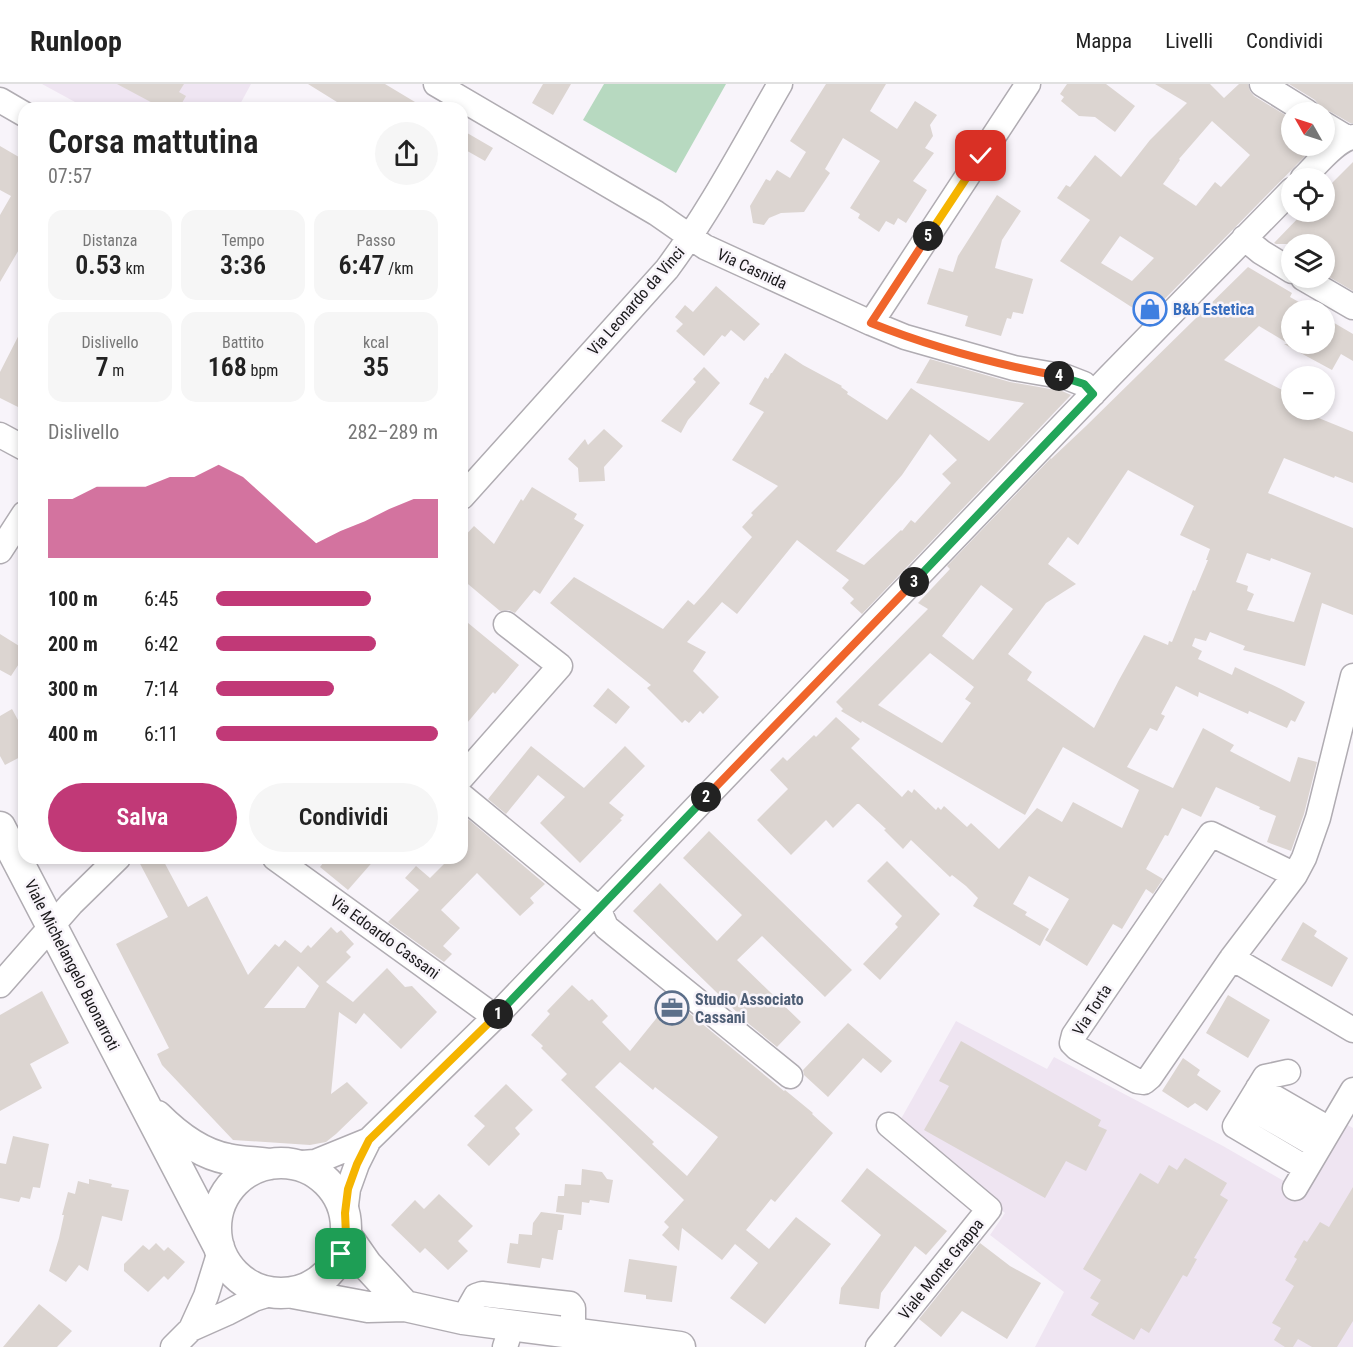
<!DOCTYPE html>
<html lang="it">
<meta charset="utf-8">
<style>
:root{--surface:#fff;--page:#f6f6f6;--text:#222;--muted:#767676;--line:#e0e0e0;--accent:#c13977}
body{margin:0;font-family:"Roboto Condensed",sans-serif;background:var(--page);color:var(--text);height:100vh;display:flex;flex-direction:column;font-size:22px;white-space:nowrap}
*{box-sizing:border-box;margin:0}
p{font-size:20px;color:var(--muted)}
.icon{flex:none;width:33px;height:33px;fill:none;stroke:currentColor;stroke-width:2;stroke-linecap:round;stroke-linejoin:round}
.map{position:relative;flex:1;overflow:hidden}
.drawer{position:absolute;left:18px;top:18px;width:450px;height:762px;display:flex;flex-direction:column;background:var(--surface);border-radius:18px;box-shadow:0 3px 9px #0003}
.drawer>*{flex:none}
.needle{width:39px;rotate:309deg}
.fabs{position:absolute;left:1281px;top:18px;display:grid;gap:12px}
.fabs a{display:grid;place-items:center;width:54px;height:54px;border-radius:50%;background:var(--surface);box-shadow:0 3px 9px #0003;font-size:30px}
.pin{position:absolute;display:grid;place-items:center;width:51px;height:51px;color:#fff;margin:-26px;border-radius:12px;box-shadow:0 3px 9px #0006}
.km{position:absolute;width:30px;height:30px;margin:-15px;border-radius:50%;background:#222;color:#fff;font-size:16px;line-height:30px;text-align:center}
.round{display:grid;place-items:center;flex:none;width:63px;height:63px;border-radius:32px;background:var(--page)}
.headline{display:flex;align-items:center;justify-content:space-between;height:102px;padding:0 30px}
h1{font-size:33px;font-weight:600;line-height:45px}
.metrics{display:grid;grid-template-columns:repeat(3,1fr);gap:9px;height:102px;padding:6px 30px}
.metrics div{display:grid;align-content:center;border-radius:15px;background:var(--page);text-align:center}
.metrics b{font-size:26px;font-weight:600}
.metrics small{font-size:16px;font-weight:400}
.metrics p{font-size:16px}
.chart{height:168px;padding:12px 30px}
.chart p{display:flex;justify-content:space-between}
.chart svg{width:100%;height:108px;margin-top:6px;fill:var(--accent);opacity:.7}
.button{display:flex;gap:12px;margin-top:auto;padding:12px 30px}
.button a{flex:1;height:69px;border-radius:36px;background:var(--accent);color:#fff;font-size:24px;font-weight:600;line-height:69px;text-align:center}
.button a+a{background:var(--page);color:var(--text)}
ul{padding:0 30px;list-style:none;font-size:20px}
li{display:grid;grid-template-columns:96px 72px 1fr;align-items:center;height:45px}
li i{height:15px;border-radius:8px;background:var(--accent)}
header{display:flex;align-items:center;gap:36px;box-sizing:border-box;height:84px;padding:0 30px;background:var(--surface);border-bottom:2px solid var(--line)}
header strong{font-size:28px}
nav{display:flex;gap:33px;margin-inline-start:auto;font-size:21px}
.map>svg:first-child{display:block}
.built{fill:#efe5f2}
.green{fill:#b7d9c0}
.building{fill:#dcd5d1;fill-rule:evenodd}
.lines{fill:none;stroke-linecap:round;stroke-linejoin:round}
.minor-casing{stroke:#b0acb2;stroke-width:27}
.major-casing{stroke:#b0acb2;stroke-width:33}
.minor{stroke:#fff;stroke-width:24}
.major{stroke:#fff;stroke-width:30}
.split-1-casing{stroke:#fff;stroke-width:12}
.split-2-casing{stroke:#fff;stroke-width:12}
.split-3-casing{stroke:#fff;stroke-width:12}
.split-4-casing{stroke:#fff;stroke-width:12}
.split-5-casing{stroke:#fff;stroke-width:12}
.split-6-casing{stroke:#fff;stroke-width:12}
.split-1{stroke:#f5b400;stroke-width:8}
.split-2{stroke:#22a559;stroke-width:8}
.split-3{stroke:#f0652b;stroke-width:8}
.split-4{stroke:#22a559;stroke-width:8}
.split-5{stroke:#f0652b;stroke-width:8}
.split-6{stroke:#f5b400;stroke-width:8}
.labels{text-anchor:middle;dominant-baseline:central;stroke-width:5;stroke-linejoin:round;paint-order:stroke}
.street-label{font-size:16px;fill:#19181a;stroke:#f8f4fa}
.shop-label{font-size:16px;font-weight:bold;fill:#366cbe;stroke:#f8f4fa;text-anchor:start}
.service-label{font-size:16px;font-weight:bold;fill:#4e5e75;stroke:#f8f4fa;text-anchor:start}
</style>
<header>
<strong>Runloop</strong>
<nav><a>Mappa</a><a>Livelli</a><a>Condividi</a></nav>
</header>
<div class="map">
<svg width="1353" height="1263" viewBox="0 0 1353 1263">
<rect width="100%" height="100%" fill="#f8f4fa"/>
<!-- built -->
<path class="built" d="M42,0H251L238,24H86Z
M956,937L1047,985L1054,973L1223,1062L1301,1107L1342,1038L1353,1044V1263H1035L1064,1208L990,1151L1005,1129L897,1042Z"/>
<!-- green -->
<path class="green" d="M604,0H726L676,89L583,36Z"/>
<!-- building -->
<path class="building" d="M117,0H184L179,8L186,12L179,24H162Z
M308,0H385L425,24H334L337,18Z
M543,0H571L553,31L532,19Z
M826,0H886L870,27L897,45L915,17L937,31L930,41L933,52L925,64L934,69L913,97L927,106L906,139L898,134L894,141L886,137L879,148L858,134L860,130L850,124L880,77L843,54L825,85L830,89L804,128L781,129L769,134L764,141L753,139L750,122L766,95L770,97L777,86L790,94L806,68L790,57Z
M1067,0H1106L1135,22L1115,48L1095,33L1079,32L1061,17L1064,13L1060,10Z
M1155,0H1210L1224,14L1239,0H1248L1250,7L1254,12L1292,35V62H1315L1147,233L1060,177L1090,136L1057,114L1066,101L1070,103L1095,71L1121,93L1150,56L1187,19ZM1212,37L1250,71L1221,103L1215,98L1196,122L1163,100L1180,76L1179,75ZM1120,152L1154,174L1132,197L1101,179Z
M1289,0H1353V39H1350L1331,28L1325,26L1321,27L1319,21L1315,16Z
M462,46L493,64L485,77L462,64Z
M0,62L24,76V157L0,198V131L11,112L0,106Z
M1353,78V207L1324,190V160H1276L1274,159L1304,128H1324V107Z
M997,111L1021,127L1002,156L995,184L1033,195L1023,230L1013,228L1011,235L1007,234L1001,252L965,242L968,232L927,220L939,184L953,188L958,172Z
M1248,183L1292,209L1290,213L1313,226H1292V260H1324V233L1353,250V277L1341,270L1332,286L1284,260H1289L1259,242L1224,276L1292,311V326H1299L1353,348V399L1335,392L1334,394L1284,374L1268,409L1353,444V531L1322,519L1305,582L1243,566L1245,562L1210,548L1206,557L1195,554L1192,562L1202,567L1198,575L1232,591L1235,583L1281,605L1305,618L1295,638L1291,636L1287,644L1249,627L1248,630L1199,608L1198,613L1176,602L1161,630L1165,632L1157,647L1150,644L1127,683L1173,704L1203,644L1234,661L1230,667L1290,698L1298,673L1317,678L1304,730L1291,767L1267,758L1276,732L1259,725L1260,723L1216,703L1201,733L1182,724L1168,752L1165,751L1146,785L1163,795L1153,810L1146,805L1122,845L1113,840L1087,882L1045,856L1069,815L1029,792L1013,820L1027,828L1025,831L1049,845L1040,862L973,822L978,814L966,802L952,791L950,793L911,756L903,765L884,746L886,745L859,720H857L833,744L826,736L791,771L757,736L788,705L770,686L783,673L787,677L814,651L816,653L836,633L860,655L851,664L902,713L908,706L912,709L914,705L936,726L938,723L941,726L944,722L967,743L971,739L999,765L1037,724L1062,738L1073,718L1122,744L1139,706L1063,663L1025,731L862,637L861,639L841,627L843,625L836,618L928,525L918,519L950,485L947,482L1051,374V375L1086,342ZM1128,386L1194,422L1180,451L1210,465L1206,476H1208L1195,507L1193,506L1172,558L1169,557L1168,561L1144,551L1119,596L1094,644L1027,596L1032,588L1008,570L1046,519L1076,500L1048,480L1068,453L1078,461ZM1247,469L1270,477L1271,474L1311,489L1294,538L1247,526L1254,510L1247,507L1248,502L1236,498ZM981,501L1013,525L973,576L942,552ZM930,569L974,603L965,615L971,619L942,659L878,621Z
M716,202L760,240L744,257L731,246L725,253L722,251L704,272L676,247L683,240L675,233L685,221L693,228Z
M24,241V312L18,323L0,314V288Z
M785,269L803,281L842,302L841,303L848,308L847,310L887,336L911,304L989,357L1024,319L916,299L930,275L1010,298L1062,307L1071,311L862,530L850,519L854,515L842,504L849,496L797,456L737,530L722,518L687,558L706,568L693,587L719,613L703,630L700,627L689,639L685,636L682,639L647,604L651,601L550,519L574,493L663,545L688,516L694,521L704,510L752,453L742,443L753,431L751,429L778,402L732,376L764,328L749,320L765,293L768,295L771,289H772ZM930,350L957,376L942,390L951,399L915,439L911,436L902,447L901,446L864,481L836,467L902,391Z
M704,283L720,299L688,336L681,349L661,337L696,298L693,295Z
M604,345L623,362L604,383L605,397L579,398L578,384L568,375L585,355L588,361Z
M532,403L577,430L574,435L584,441L540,510L534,506L515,529L509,526L500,527L462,495V455L474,442L494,460L521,415L523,417Z
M462,534L519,581L495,610L493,608L462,645Z
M0,550L24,565V572L11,592L0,586Z
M608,604L630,623L616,640L593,622Z
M12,625L24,647V671L5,681L0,672V632Z
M531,662L584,704L625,662L645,682L609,719L624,731L620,735L622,736L580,779L540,739L565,713L538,691L506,730L488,715Z
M462,730L545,800L530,814L534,819L520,832L477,789L441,826L460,844L443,862L452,870L444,878L388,838L419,806L405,794L416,782L430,794L450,774H462Z
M709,747L852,886L825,913L762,852L737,876L801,938L777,963L749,940L633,827L660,799L717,857L742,831L683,774Z
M137,774H162L188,823L207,812L248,891L275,860L279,863L285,856L301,869L308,861L311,864L331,843L337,849L341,846L354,860L346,868L351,873L326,898L353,918L387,884L405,903L412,902L437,928L401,965L364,929L356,940L339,928L331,1010L347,998L368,1019L336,1050L326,1058L310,1061L233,1056L162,981L157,970L169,964L116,860L168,833ZM298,882L319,902L305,924H264Z
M327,774H376L348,806L320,783Z
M887,777L940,830L880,896L863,880L898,843L895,840L902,832L867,797Z
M1303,838L1317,847L1314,852L1348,874L1332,903L1281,876Z
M572,901L589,917L592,915L608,932L602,938L630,967L672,915L784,1007L785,1006L813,1029L812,1030L833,1049L775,1118L771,1115L746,1146L769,1165L796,1133L831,1160L765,1240L730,1214L758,1179L735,1160L722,1176L682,1144L679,1167L662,1151L669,1143L664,1138L684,1116L561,996L567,990L541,964L543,962L531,951L550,930L547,927ZM620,978L653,1006L655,1003L718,1053L687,1092L652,1060L654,1058L595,1003Z
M42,907L69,959L30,980L42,1004L0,1027V931Z
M1228,911L1270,936L1248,974L1206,949Z
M848,939L892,977L881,989L863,974L828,1013L804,991L803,986Z
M961,957L1101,1036L1098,1042L1107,1046L1086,1087L1066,1077L1045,1114L924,1046L949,1002L939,997Z
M1183,974L1200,986L1197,991L1221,1007L1207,1027L1195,1019L1188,1024L1162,1007Z
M506,1000L533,1026L515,1044L520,1050L489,1082L467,1061L485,1042L474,1032Z
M13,1052L49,1060L40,1104L33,1103L30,1115L21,1113L19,1118L0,1114V1079L6,1080Z
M1185,1074L1227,1099L1220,1111L1228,1116L1194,1174L1197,1175L1187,1193L1183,1191L1149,1249L1141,1244L1134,1256L1091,1231L1099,1219L1090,1214L1101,1196L1083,1185L1140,1089L1158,1100L1169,1081L1177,1086Z
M867,1084L947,1147L926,1171L915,1162L881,1209L879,1225L839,1220L841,1204L881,1151L841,1117Z
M582,1085L602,1088L607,1095L613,1096L609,1119L590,1116L589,1119L582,1118L581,1131L556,1128L558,1112H564L565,1100L581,1101Z
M89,1095L112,1100L111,1103L129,1106L122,1137L102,1132L88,1187L79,1181L66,1198L49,1187L59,1154L64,1131H62L68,1108L75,1110L78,1097L89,1100Z
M1353,1103V1237L1337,1263H1312L1298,1255L1293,1263H1285L1274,1256L1281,1244L1272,1239L1294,1202L1285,1196L1297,1175L1294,1173L1304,1156L1307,1158L1320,1138L1329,1143Z
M439,1110L473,1142L458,1157L468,1167L448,1186L425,1164L420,1169L391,1141L415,1116L424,1125Z
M541,1128L564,1131L562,1146H558L553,1176L542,1174L540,1184L507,1179L510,1159L518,1160L519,1150L532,1151L533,1139Z
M156,1159L164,1167L168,1163L185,1178L168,1196L164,1192L148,1208L124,1187V1180L143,1161L149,1166Z
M980,1159L1010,1182L1041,1199L1007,1255L962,1227L941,1253L919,1235Z
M629,1175L677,1182L672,1218L646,1215V1211L624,1208Z
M39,1220L72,1247L57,1263H3Z"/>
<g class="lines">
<!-- minor casing -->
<g class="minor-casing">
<path id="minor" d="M436,0L656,129L705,163L871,239L905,253L1014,284L1066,293L1084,300L1093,310
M1262,0L1307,28
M0,16L24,30
M1324,40L1347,54
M1303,94C1316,82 1335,56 1353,53
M1244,154L1261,168L1292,187
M1303,194L1353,223
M871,239L1028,0
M0,351L24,364
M462,413L667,185C710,127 744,62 780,0
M0,467L24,430
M462,693L560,582L506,540
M462,712L598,824L606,843L790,992
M275,774L495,933
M1295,791L1211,750L1074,951L1072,959L1077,964L1137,997L1144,998L1150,993L1232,874L1295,791L1304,774L1318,734L1353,592
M1232,874L1353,946
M0,901L71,820L118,774
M1288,988L1265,993L1235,1042L1306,1084
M1258,1004L1329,1045
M1248,1022L1319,1063
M289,1080L315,1078L369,1056
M1295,1104L1353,1006
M345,1129L348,1105L357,1080L369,1056L495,933L1109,293L1292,106
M463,1235L476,1212L482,1210L570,1220L573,1224V1249
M191,1245L227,1229L254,1215L273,1209
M173,1263L191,1245L206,1212L220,1167
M505,1263L512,1241
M878,1263L989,1125L889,1041"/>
</g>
<!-- major casing -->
<g class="major-casing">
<path id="major" d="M0,743L219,1163
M157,1032C176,1051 201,1070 228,1075C241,1078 256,1078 270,1080
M216 1144a65 65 0 1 1 130 0a65 65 0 1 1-130 0Z
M346,1151L367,1181L405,1222
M293,1209L368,1223L405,1222L463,1235L680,1263"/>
</g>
<!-- minor -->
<use href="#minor" class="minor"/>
<!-- major -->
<use href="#major" class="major"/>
</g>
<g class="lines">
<!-- split-1 casing -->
<g class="split-1-casing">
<path id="split-1" d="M341,1170L346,1151L345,1129L348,1105L357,1080L369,1056L498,930"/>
</g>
<!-- split-2 casing -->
<g class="split-2-casing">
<path id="split-2" d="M498,930L706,713"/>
</g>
<!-- split-3 casing -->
<g class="split-3-casing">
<path id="split-3" d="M706,713L914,498"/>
</g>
<!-- split-4 casing -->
<g class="split-4-casing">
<path id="split-4" d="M914,498L1093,310L1084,300L1059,292"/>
</g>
<!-- split-5 casing -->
<g class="split-5-casing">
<path id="split-5" d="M928,152L871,239C931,263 995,280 1059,292"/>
</g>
<!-- split-6 casing -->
<g class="split-6-casing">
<path id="split-6" d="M928,152L981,72"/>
</g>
<!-- split-1 -->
<use href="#split-1" class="split-1"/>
<!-- split-2 -->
<use href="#split-2" class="split-2"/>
<!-- split-3 -->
<use href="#split-3" class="split-3"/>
<!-- split-4 -->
<use href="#split-4" class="split-4"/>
<!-- split-5 -->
<use href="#split-5" class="split-5"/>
<!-- split-6 -->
<use href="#split-6" class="split-6"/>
</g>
<!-- icons -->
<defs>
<g id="shop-ring" transform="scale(1.725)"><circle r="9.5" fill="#f8f4fa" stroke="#3f7fe0" stroke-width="1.5"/><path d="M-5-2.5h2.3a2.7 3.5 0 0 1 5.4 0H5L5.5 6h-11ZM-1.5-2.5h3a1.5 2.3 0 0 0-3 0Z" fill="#3f7fe0"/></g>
<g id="office-ring" transform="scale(1.725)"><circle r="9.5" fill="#f8f4fa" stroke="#5c6f8a" stroke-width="1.5"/><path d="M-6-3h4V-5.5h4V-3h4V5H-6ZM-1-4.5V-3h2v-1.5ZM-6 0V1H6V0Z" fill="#5c6f8a"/></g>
</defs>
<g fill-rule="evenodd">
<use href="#shop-ring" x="1150" y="225"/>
<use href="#office-ring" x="672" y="924"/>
</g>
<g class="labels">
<!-- street labels -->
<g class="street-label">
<text transform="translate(752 185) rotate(25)">Via Casnida</text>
<text transform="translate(636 217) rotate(-49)">Via Leonardo da Vinci</text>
<text transform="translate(385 853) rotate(36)">Via Edoardo Cassani</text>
<text transform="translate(72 881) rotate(63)">Viale Michelangelo Buonarroti</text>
<text transform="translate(1092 926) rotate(-57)">Via Torta</text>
<text transform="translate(941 1185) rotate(-51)">Viale Monte Grappa</text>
</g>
<!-- shop labels -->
<g class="shop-label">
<text x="1173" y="225">B&amp;b Estetica</text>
</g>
<!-- service labels -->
<g class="service-label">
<text x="695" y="915">Studio Associato<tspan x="695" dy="18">Cassani</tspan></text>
</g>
</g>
</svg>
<div class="fabs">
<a><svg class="needle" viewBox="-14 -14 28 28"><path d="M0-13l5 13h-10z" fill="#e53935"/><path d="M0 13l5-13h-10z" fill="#767676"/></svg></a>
<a><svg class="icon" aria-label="locate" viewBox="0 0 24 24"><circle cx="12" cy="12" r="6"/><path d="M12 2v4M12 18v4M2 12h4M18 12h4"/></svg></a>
<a><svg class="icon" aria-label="layers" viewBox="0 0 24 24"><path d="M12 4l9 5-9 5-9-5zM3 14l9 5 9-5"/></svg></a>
<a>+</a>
<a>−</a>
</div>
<div class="pin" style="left:341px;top:1170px;background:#1e9e55"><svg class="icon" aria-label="arrive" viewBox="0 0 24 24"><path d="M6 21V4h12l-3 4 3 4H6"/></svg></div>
<div class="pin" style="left:981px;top:72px;background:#d93025"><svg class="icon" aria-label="check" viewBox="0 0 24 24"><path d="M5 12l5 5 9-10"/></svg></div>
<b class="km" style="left:498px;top:930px">1</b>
<b class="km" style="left:706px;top:713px">2</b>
<b class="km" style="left:914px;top:498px">3</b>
<b class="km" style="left:1059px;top:292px">4</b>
<b class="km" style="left:928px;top:152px">5</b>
<section class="drawer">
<div class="headline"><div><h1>Corsa mattutina</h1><p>07:57</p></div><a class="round"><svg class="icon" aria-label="share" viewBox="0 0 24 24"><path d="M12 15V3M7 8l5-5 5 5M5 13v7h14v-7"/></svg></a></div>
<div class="metrics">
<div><p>Distanza</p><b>0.53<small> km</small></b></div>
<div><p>Tempo</p><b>3:36</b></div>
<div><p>Passo</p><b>6:47<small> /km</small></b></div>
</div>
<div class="metrics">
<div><p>Dislivello</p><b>7<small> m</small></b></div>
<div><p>Battito</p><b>168<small> bpm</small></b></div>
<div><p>kcal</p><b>35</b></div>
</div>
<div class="chart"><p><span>Dislivello</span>282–289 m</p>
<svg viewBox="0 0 160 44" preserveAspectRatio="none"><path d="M0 44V20L10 20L20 15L30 15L40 15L50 11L60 11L70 6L80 11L90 20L100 29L110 38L120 33L130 29L140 24L150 20L160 20V44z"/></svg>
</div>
<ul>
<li><b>100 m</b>6:45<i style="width:70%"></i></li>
<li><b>200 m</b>6:42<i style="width:72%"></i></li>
<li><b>300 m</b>7:14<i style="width:53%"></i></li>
<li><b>400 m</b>6:11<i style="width:100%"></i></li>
</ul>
<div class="button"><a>Salva</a><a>Condividi</a></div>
</section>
</div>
